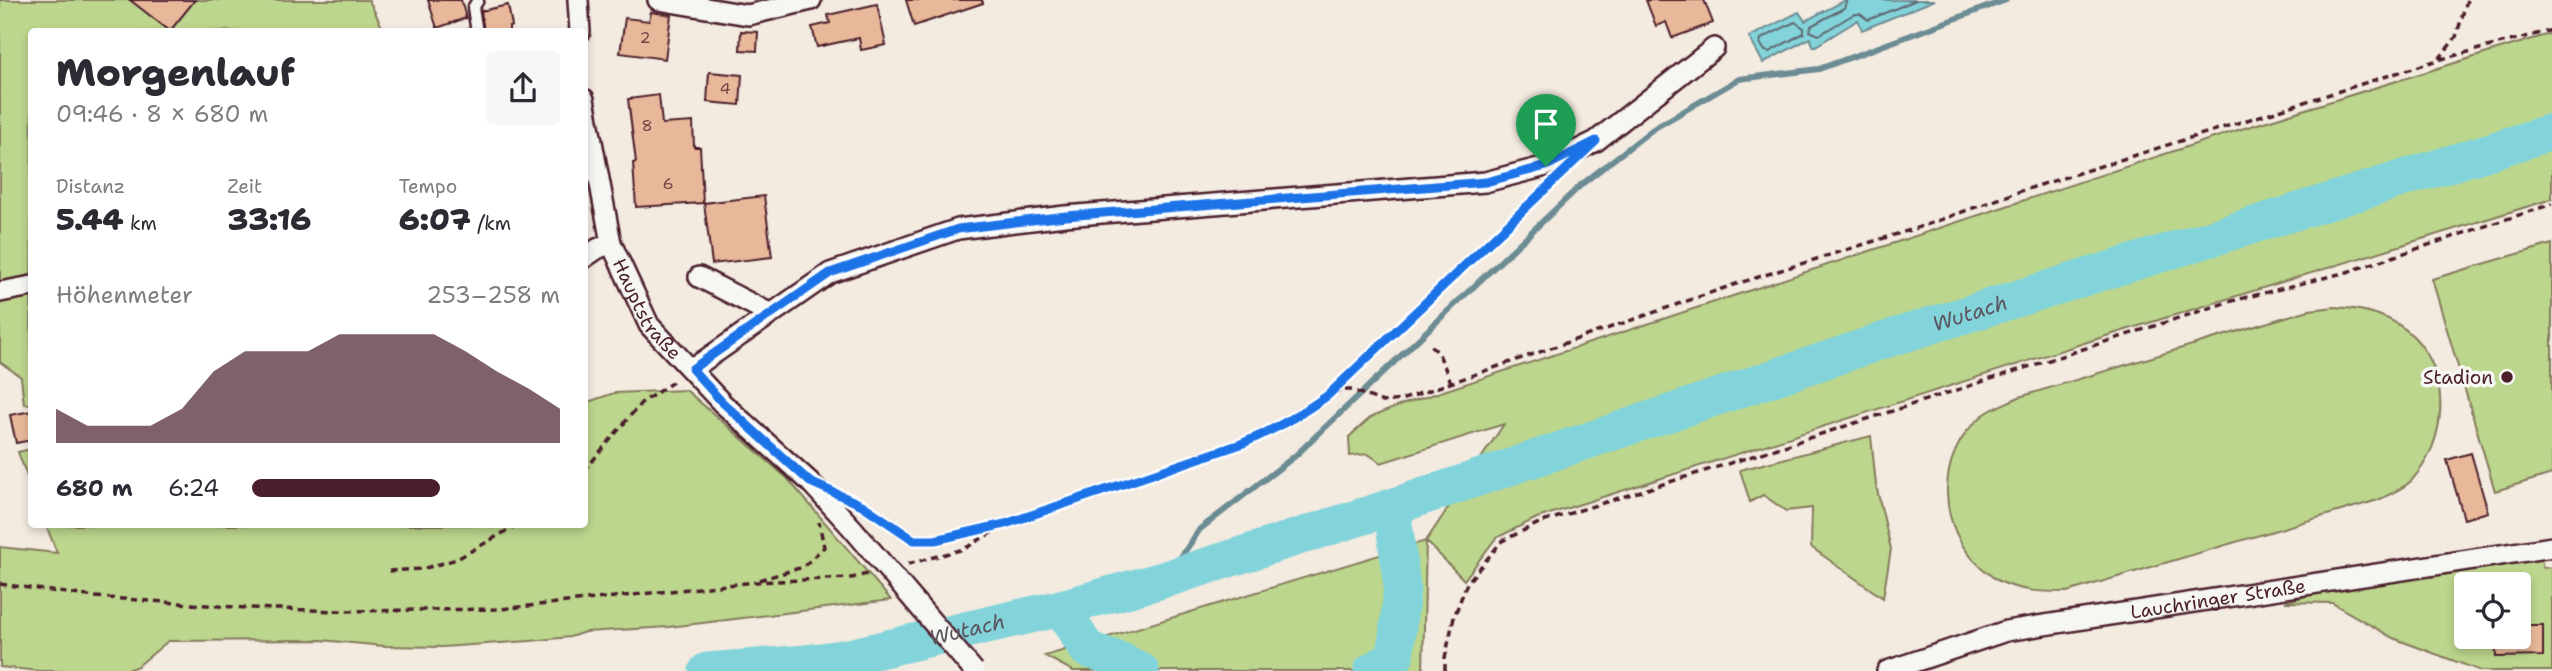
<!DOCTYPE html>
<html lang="de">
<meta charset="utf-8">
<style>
:root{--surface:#fff;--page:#f7f7f7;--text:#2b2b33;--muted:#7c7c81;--accent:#4a1f2b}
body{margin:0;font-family:"Shantell Sans",sans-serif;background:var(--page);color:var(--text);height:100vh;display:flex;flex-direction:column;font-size:26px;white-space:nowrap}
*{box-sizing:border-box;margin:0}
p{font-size:23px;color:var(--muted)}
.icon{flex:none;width:38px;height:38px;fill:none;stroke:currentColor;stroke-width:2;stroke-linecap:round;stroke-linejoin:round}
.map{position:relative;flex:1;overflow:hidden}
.sheet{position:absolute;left:28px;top:28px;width:560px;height:500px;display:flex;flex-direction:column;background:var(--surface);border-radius:7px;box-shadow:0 4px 10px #0003}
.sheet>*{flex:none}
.tools{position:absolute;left:2454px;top:572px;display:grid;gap:14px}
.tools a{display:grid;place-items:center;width:77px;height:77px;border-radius:7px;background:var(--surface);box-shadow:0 4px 10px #0003;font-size:35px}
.pin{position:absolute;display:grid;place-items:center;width:60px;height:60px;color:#fff;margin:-72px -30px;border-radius:50% 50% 50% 0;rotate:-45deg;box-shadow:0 0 7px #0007}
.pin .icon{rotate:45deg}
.round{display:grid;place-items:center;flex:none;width:74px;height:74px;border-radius:7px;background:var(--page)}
.overview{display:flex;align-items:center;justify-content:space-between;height:119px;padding:0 28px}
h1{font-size:38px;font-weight:800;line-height:52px}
.figures{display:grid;grid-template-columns:repeat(3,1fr);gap:10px;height:119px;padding:7px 28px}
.figures div{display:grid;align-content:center}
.figures b{font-size:30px;font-weight:800}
.figures small{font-size:19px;font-weight:400}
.figures p{font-size:19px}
.chart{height:196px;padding:14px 28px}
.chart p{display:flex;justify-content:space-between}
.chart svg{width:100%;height:126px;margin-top:7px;fill:var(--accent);opacity:.7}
ul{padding:0 28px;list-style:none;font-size:23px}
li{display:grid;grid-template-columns:112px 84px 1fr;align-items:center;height:52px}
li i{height:18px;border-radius:9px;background:var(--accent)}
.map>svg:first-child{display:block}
.green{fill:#bcd68d;stroke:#837a5c;stroke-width:2;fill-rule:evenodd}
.water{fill:#83d4da;stroke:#6c8c94;stroke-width:2}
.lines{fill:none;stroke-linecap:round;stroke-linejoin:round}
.shore{stroke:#616771;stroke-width:2}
.stream{stroke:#6c8c94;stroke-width:6}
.river{stroke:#83d4da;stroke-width:37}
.building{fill:#e9b89a;stroke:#4a1f2b;stroke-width:2}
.service-casing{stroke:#4a1f2b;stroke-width:15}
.minor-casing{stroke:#4a1f2b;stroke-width:24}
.path{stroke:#4a1f2b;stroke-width:3.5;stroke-dasharray:7 5;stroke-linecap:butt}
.service{stroke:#f6f6f2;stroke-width:10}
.minor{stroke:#f6f6f2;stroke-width:19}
.minor-bridge-casing{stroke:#4a1f2b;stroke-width:24;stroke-linecap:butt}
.minor-bridge{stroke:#f6f6f2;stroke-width:19}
.route-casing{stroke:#fff;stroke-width:14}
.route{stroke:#1a73e8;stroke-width:9}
.poi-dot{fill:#4a1f2b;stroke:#f6f6f2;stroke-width:2.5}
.labels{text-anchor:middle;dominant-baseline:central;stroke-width:7;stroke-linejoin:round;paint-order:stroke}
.number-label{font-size:16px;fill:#724547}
.street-label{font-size:19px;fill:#4a1f2b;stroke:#f6f6f2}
.poi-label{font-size:19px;fill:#4a1f2b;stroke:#f6f6f2;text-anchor:end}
.water-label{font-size:21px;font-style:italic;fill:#5b5560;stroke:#f6f6f2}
</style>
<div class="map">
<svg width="2552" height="671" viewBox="0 0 2552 671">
<rect width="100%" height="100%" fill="#f3eae0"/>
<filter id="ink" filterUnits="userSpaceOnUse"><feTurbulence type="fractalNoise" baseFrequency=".0143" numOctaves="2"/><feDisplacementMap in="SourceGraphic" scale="14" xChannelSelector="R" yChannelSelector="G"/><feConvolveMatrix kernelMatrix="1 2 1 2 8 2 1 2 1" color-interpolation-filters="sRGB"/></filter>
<g filter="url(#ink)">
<!-- green -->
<path class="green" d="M0,0H369L384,31L32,32L31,404H24L21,377L0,362Z
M2552,33V199L2103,337L1537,518L1496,538L1464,580L1426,541L1423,671H1073L1045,656L1426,541L1504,424L1381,463L1368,454L1350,456L1349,437L1371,417L1401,405L2238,130Z
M2552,244V474L2495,491L2432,279Z
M2335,307C2364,309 2392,315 2414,337C2452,376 2447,443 2411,481C2403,489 2388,495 2378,500L2067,592C2043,592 2021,592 1999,581C1993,578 1987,572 1982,568C1937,529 1934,456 1981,417C1991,408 2007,403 2019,397L2309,310Z
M686,390L787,478L891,600L669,627L585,632L570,637L530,641L442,647L384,646L321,640L168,641L138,666L125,671H40L0,667V547L57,553L46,525H584L585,403L614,393Z
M1871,436L1876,485L1891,549L1883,598L1811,547L1812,508L1786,511L1763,495L1750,502L1740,470Z
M31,449H32L31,487L18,452Z
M2527,559H2541L2543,568L2552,567V671H2481L2393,638L2332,603L2285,602L2331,589ZM2466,584H2518V637H2466Z"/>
<!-- water -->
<path class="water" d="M1846,0H1935L1862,30L1858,20L1814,47L1810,38L1763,63L1749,37L1799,12L1805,21Z"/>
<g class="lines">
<!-- shore -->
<path class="shore" d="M1847,0L1844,8L1811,26L1810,31L1819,35L1854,14H1860L1868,20L1916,0
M1795,22L1804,28V33L1769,52L1765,51L1760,43L1761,39Z"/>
<!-- stream -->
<path class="stream" d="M1166,579L1200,529L1295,456L1582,184L1653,129L1739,79L1819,69L2006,0
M806,663L812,671"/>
<!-- river -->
<g class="river">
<path d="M1061,608L1087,649L1124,662L1141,671"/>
<path id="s1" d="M707,671L806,663L849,657L1061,608L1166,579L1392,507L1894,337L2552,132"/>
<path d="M1372,671L1395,657L1402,587L1392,507"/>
</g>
</g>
<!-- building -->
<path class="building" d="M130,0H195L170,31Z
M428,0H461L466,18L437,28Z
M906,0H982L983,3L914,26Z
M1646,0H1704L1713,23L1672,38L1666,22L1656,26Z
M877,4L886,45L861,50L859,38L817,47L812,27L830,23L828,15Z
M508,5L512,26L509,27V32H484L481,11Z
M651,12L671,15L665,59L620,53L625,18L649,21Z
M741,31L758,32L757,51L740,50Z
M709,72L742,75L740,105L707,102Z
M659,95L662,124L693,122L694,147H700L703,203L636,207L633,163L636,162L628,99Z
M764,196L772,257L712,264L704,203Z
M32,411V440L16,443L10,415Z
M2471,453L2488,512L2464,519L2447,460Z
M2518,625H2543V656L2496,657L2495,637H2518Z"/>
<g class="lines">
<!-- service casing -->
<g class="service-casing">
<path id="service" d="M477,32L473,8L478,0"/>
</g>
<!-- minor casing -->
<g class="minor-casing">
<g id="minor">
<path d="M578,0L580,32"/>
<path d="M658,0L748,15L811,0"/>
<path id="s2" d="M584,99L611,243L649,325L722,403L810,482L853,529"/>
<path d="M584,258L597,249L611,243"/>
<path d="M699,277L771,314"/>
<path d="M0,292L32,286"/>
<path d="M692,369L830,273L958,229L1065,216L1485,182L1546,166L1596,141L1714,48"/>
<path id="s3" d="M1887,671L2006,631L2552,547"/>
</g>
</g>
<!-- path -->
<path class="path" d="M2439,59L2456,37L2467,0
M1431,346L1438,352L1451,382
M1329,395L1549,186
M584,471L641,403L676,380
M857,503L913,540H935L1005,524L1241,444L1276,429L1327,396L1343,390H1352L1383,402L1401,400L1736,284L1923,226L2018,192L2438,60L2552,30
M908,564L964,549L1001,527
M389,571L422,569L457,559L517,525
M759,580L803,567L824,547L819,522
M0,584L95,597L247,608L341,611L501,609L755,582L852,578L867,574
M1445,671V658L1454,617L1467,583L1502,541L1539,523L1778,448L2228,302L2347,272L2552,204"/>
<!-- service -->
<use href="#service" class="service"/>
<!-- minor -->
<use href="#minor" class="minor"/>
<!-- minor-bridge casing -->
<g class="minor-bridge-casing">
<path id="minor-bridge" d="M853,529L974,671"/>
</g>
<!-- minor-bridge -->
<use href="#minor-bridge" class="minor-bridge"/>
</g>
</g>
<g class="lines" filter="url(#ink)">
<!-- route casing -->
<g class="route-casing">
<path id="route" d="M1596,141L1327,396C1300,415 1272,431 1241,444L1005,524L935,540H914L862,505L810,482L722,402L692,369L830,273L958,229L1066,216L1486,182L1546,166Z"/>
</g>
<!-- route -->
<use href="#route" class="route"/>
</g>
<!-- markers -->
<circle class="poi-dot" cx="2507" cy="377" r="7"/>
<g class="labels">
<!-- number labels -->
<g class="number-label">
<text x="645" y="37">2</text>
<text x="725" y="88">4</text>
<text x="647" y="125">8</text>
<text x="668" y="183">6</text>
</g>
<!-- street labels -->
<g class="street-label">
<text stroke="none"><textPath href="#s2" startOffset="222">Hauptstraße</textPath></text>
<text stroke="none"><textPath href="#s3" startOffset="340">Lauchringer Straße</textPath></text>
</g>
<!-- poi labels -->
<g class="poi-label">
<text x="2493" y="377">Stadion</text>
</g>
<!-- water labels -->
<g class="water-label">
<text stroke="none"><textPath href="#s1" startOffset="1316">Wutach</textPath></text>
<text stroke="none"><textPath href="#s1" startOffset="264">Wutach</textPath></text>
</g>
</g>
</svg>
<div class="tools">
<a><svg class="icon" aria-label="locate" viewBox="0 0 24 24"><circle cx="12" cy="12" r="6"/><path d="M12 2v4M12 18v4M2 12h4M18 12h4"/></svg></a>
</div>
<div class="pin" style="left:1546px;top:166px;background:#1e9e55"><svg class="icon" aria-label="arrive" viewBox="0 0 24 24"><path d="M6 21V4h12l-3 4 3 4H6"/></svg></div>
<section class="sheet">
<div class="overview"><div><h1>Morgenlauf</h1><p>09:46 · 8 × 680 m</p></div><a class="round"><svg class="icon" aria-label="share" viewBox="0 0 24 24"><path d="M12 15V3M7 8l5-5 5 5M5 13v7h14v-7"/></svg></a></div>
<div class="figures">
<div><p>Distanz</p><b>5.44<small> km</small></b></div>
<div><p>Zeit</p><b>33:16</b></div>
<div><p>Tempo</p><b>6:07<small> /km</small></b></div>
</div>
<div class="chart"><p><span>Höhenmeter</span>253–258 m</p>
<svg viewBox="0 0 160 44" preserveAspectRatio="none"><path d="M0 44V32L10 38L20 38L30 38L40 32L50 19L60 12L70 12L80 12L90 6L100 6L110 6L120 6L130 12L140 19L150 25L160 32V44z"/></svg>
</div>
<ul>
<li><b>680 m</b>6:24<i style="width:61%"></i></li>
</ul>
</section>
</div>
